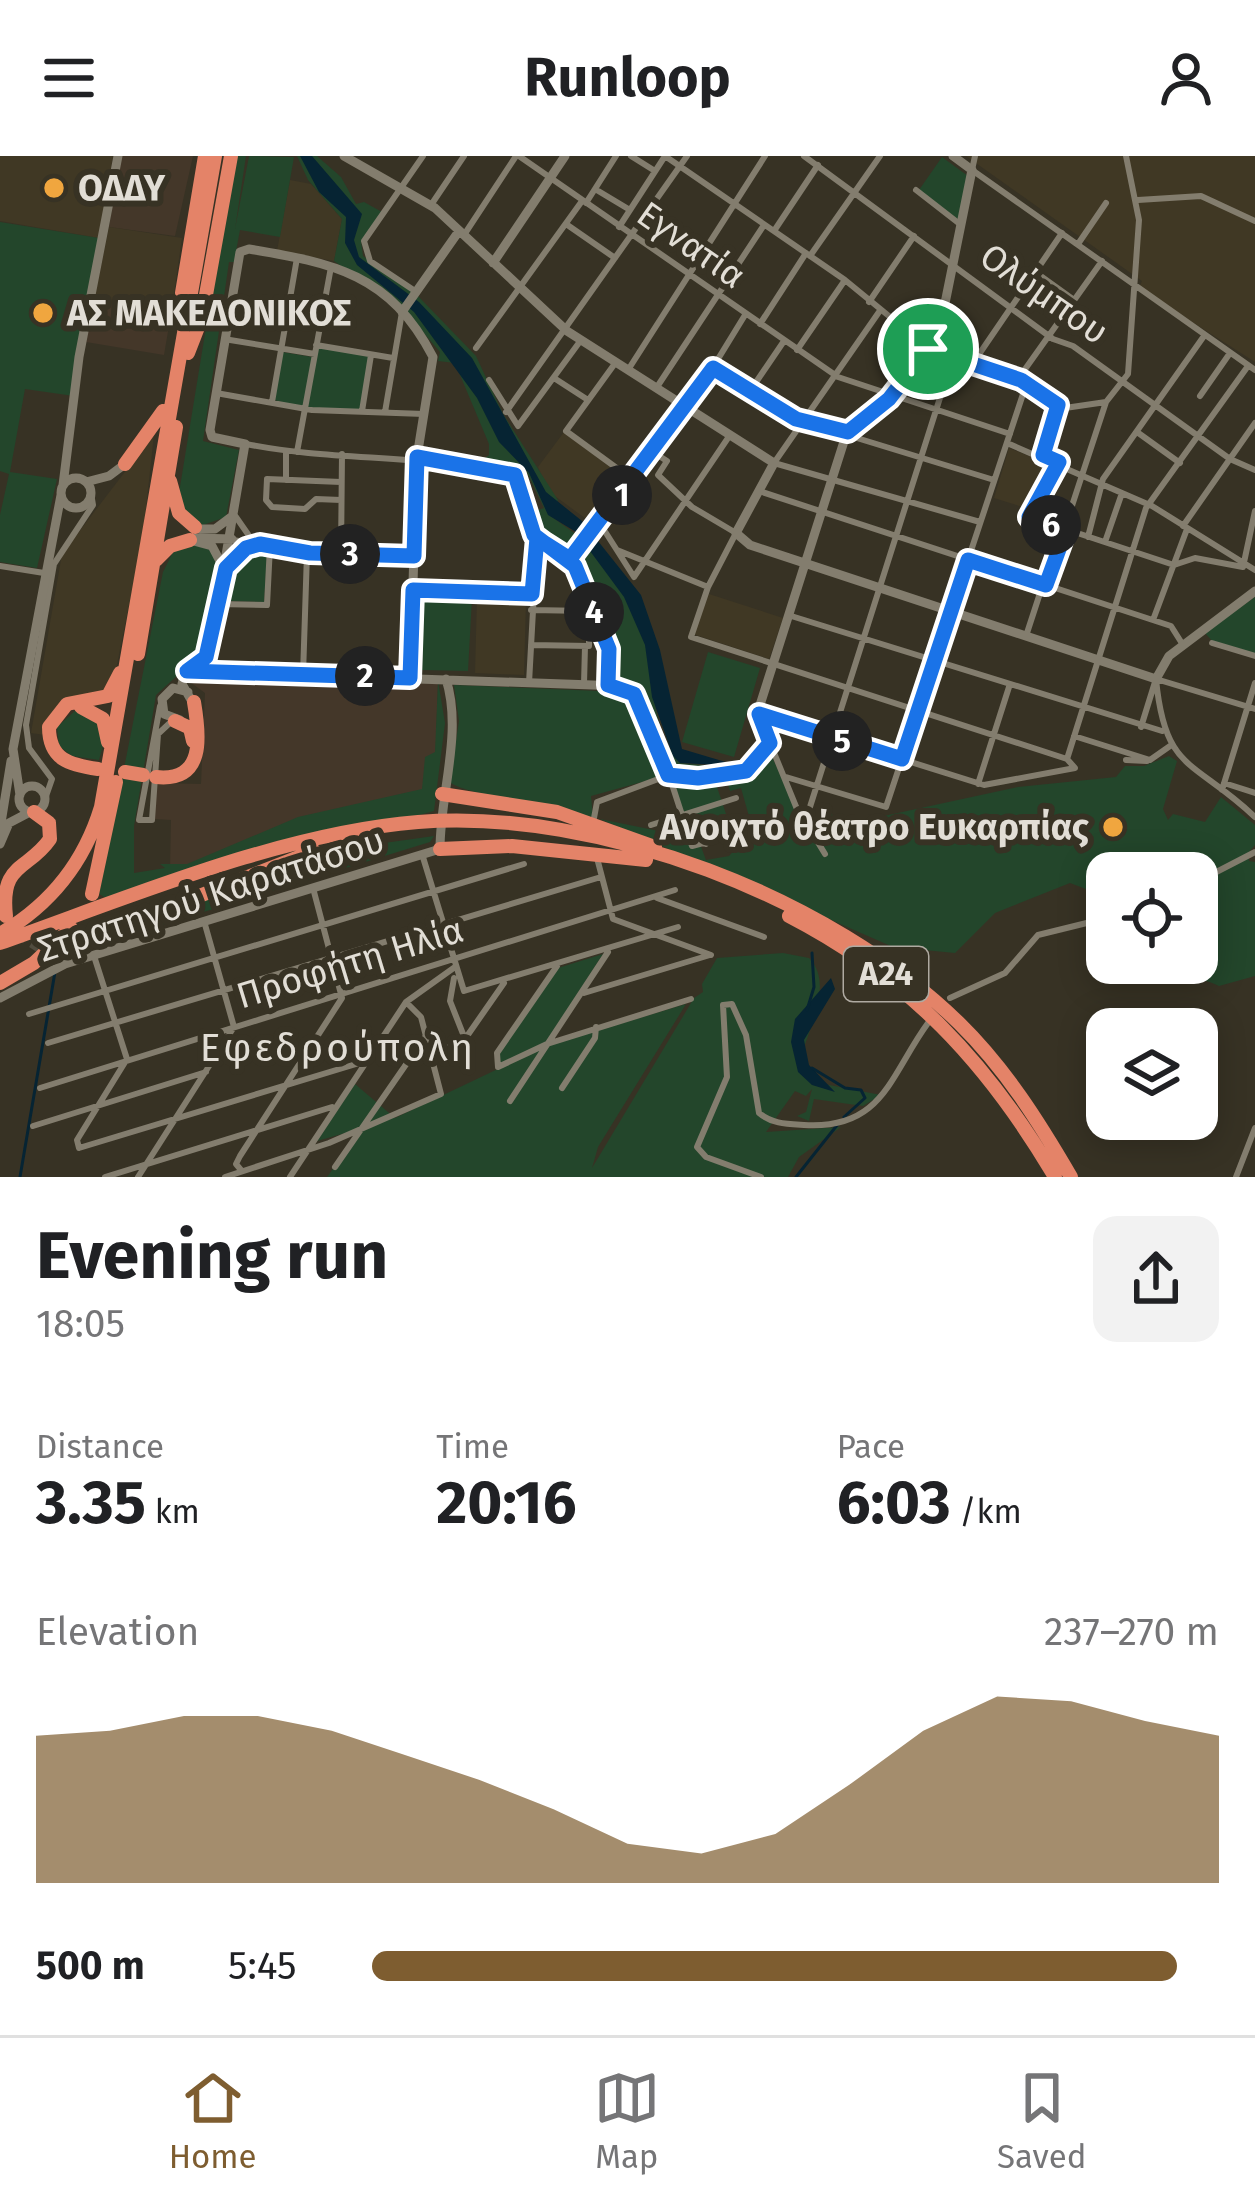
<!DOCTYPE html>
<meta charset="utf-8">
<style>
:root{--surface:#fff;--page:#f2f2f2;--text:#202124;--muted:#757577;--line:#e0e0e0;--accent:#7e5d30}
body{margin:0;font-family:"Fira Sans",sans-serif;background:var(--page);color:var(--text);height:100vh;display:flex;flex-direction:column;font-size:45px;white-space:nowrap}
*{box-sizing:border-box;margin:0}
p{font-size:39px;color:var(--muted)}
.icon{flex:none;width:66px;height:66px;fill:none;stroke:currentColor;stroke-width:2;stroke-linecap:round;stroke-linejoin:round}
.map{position:relative;height:1021px;overflow:hidden}
.details{display:flex;flex-direction:column;background:var(--surface);flex:1}
.details>*{flex:none}
.buttons{position:absolute;left:1086px;top:696px;display:grid;gap:24px}
.buttons a{display:grid;place-items:center;width:132px;height:132px;border-radius:24px;background:var(--surface);box-shadow:0 6px 30px #0003;font-size:60px}
.pin{position:absolute;display:grid;place-items:center;width:102px;height:102px;color:#fff;margin:-51px;border:6px solid #fff;border-radius:50%;box-shadow:0 3px 12px #0007}
.km{position:absolute;width:60px;height:60px;margin:-30px;border-radius:50%;background:#222;color:#fff;font-size:33px;line-height:60px;text-align:center}
.round{display:grid;place-items:center;flex:none;width:126px;height:126px;border-radius:24px;background:var(--page)}
.headline{display:flex;align-items:center;justify-content:space-between;height:204px;padding:0 36px}
h1{font-size:66px;font-weight:700;line-height:90px}
.stats{display:grid;grid-template-columns:repeat(3,1fr);gap:18px;height:204px;padding:12px 36px}
.stats div{display:grid;align-content:center}
.stats b{font-size:60px;font-weight:700}
.stats small{font-size:33px;font-weight:400}
.stats p{font-size:33px}
.chart{height:336px;padding:24px 36px}
.chart p{display:flex;justify-content:space-between}
.chart svg{width:100%;height:216px;margin-top:12px;fill:var(--accent);opacity:.7}
ul{padding:0 36px;list-style:none;font-size:39px}
li{display:grid;grid-template-columns:192px 144px 1fr;align-items:center;height:90px}
li i{height:30px;border-radius:15px;background:var(--accent)}
header{display:flex;justify-content:space-between;align-items:center;height:156px;padding:0 36px;background:var(--surface);font-size:54px;font-weight:700}
.tab-bar{display:flex;justify-content:space-around;align-items:center;height:168px;border-top:3px solid var(--line);background:var(--surface);font-size:33px;color:var(--muted)}
.tab-bar a{display:grid;justify-items:center;gap:6px}
.tab-bar .active{color:var(--accent)}
.map>svg:first-child{display:block}
.commercial{fill:#443729}
.built{fill:#403824}
.green{fill:#23462b}
.water{fill:#062433}
.lines{fill:none;stroke-linecap:round;stroke-linejoin:round}
.stream{stroke:#062433;stroke-width:3}
.highway-tunnel{stroke:#514c3f;stroke-width:14;stroke-dasharray:14 7;stroke-linecap:butt}
.street{stroke:#837d6e;stroke-width:6}
.secondary{stroke:#837d6e;stroke-width:9}
.highway{stroke:#e48368;stroke-width:14}
.route-casing{stroke:#fff;stroke-width:24}
.route{stroke:#1a73e8;stroke-width:15}
.poi-dot{fill:#f0a63f;stroke:#373224;stroke-width:4.5}
.labels{text-anchor:middle;dominant-baseline:central;stroke-width:12;stroke-linejoin:round;paint-order:stroke}
.shield{fill:#373224;stroke:#afaaa1;stroke-width:3}
.shield-label{font-size:33px;font-weight:bold;fill:#e2ded6}
.poi-label{font-size:36px;font-weight:bold;fill:#e2ded6;stroke:#373224;text-anchor:start}
.street-label{font-size:36px;fill:#e2ded6;stroke:#373224}
.neighbourhood-label{font-size:39px;letter-spacing:3px;fill:#e2ded6;stroke:#373224}
</style>
<header><svg class="icon" aria-label="menu" viewBox="0 0 24 24"><path d="M4 6h16M4 12h16M4 18h16"/></svg>Runloop<svg class="icon" aria-label="person" viewBox="0 0 24 24"><circle cx="12" cy="8" r="4"/><path d="M4 21q1-7 8-7t8 7"/></svg></header>
<div class="map">
<svg width="1255" height="1021" viewBox="0 0 1255 1021">
<rect width="100%" height="100%" fill="#373224"/>
<!-- commercial -->
<path class="commercial" d="M121,0H193L175,80L109,71Z
M94,145L171,158L164,199L86,186Z
M208,519L438,527L434,642L182,716L170,714L171,664L155,663L156,627L201,628L205,537L190,526Z"/>
<!-- built -->
<path class="built" d="M0,0H113L99,82L0,65Z
M966,0H1255V206L1139,132L1142,125Z
M290,24L311,28L342,63L334,105L277,95Z
M109,71L182,82L171,158L94,145Z
M564,276L628,325L593,368L548,335L538,311Z
M154,278L143,380L113,528L108,536L77,542L45,579L31,577L62,398Z
M1009,292L1053,310L1029,353L994,342Z
M709,438L783,462L769,503L693,478Z
M477,442L526,444L524,519L475,517Z"/>
<!-- green -->
<path class="green" d="M234,0H246L235,73L249,0L294,1L280,81L240,74L234,106H229L203,285L239,294L226,361L203,369L185,359L179,337Z
M297,0H317L341,21L356,48L364,46L382,56L361,85L363,100L419,141L476,200L503,258L558,344L552,361L581,382L570,393L537,374L531,356L544,352L525,312L481,305L489,299V288L455,207L438,205L440,196L405,155L334,105L342,63L308,24Z
M942,1L968,20L959,64L919,34Z
M0,66L99,82L74,240L25,233L10,316L57,323L37,412L0,406V359L9,318L0,315Z
M316,189L371,199L362,255L312,254L274,244L282,196L312,201Z
M592,382C607,407 633,436 642,463C657,512 645,565 680,607L737,612L673,616C649,589 656,528 613,525L619,494L578,404Z
M192,388L211,394L217,403L201,498L156,539L134,670V717L165,712L160,708H187L298,661L422,633L425,601L435,596L438,525L445,567L434,655L106,742L99,738L163,416L173,396Z
M249,395L267,399L264,446L225,445L231,412Z
M424,440L472,442L468,515L422,514Z
M1255,441V499L1213,486L1205,477Z
M708,496L760,512L734,601L682,586Z
M454,529L624,536L632,542L660,621L591,640L593,662C566,653 458,637 450,626L459,565Z
M76,554L95,558L105,582L99,604L72,600L59,590L57,571Z
M769,594L801,665L825,697L813,661L830,654L841,677L856,666L1018,631L1116,621L1125,610H1144L1169,600L1177,605L1163,653L1168,664L1173,658L1205,666L1221,641L1255,669V689L1249,696V705L1255,706V820L1219,830C1184,812 1163,837 1116,807H1197V717H1107V741L1070,727L995,757L955,797L893,791L600,663L683,680L688,687L700,688L706,704L729,700L738,690L733,676L752,671L741,632L730,635L727,625L716,628L727,661L684,673L671,622L742,617Z
M434,680L430,686L106,786L101,782L327,695Z
M783,797L809,802C835,828 807,874 801,903L824,928L881,939L863,950L814,943L809,965L797,960L806,956L812,933L806,940L795,935L766,976L841,971L799,1001L788,1021H327L363,972L317,985L355,928L395,962L502,911L497,900L558,812L603,798L543,891L686,848L598,991L592,1012L694,842L703,836L702,828L717,802Z"/>
<!-- water -->
<path class="water" d="M300,0H312L362,58L354,84L359,101L419,146L472,202L546,336L582,365L641,439L660,494L682,593L739,610L680,607L673,600L652,541L645,489L624,441L576,376L548,359L529,317L499,286L477,242L414,156L357,109L345,87L346,61L319,36Z
M831,822L835,833L804,884L809,909L835,936L812,929L798,916L791,886L795,863Z"/>
<g class="lines">
<!-- stream -->
<path class="stream" d="M807,854L814,831L812,797
M812,912L845,932L861,934L865,942L844,961
M20,1021L55,816
M796,1021L838,968"/>
<!-- highway-tunnel -->
<path class="highway-tunnel" d="M15,774L39,789L59,793"/>
<!-- street -->
<path class="street" d="M519,0L838,221L1010,278
M631,0L655,15
M804,0L1053,183L1073,190L1230,303L1255,314
M975,0L972,14L1255,214
M595,33L630,54
M916,34L961,69
M1138,44L1201,40L1255,65
M586,47L616,0
M431,49L464,0
M566,68L615,102
M619,71L665,0L845,124L934,197L1021,224L1065,252L1106,246
M774,75L818,9
M464,79L516,0
M1078,88L1106,47
M810,100L880,0
M1035,116L1074,144
M415,135L370,105L364,85L423,0
M231,143L322,157
M869,146L914,80
M879,156L774,307L980,366
M760,168L806,97
M224,183L315,198
M316,189L393,202
M476,192L582,45
M797,194L845,124
M616,206L566,275L633,324
M971,210L1062,77
M713,212L798,264L994,324
M628,214L765,0
M554,222L588,244
M1018,223L1102,105
M489,224L518,270L581,184
M657,231L764,69
M750,235L784,185
M216,237L312,254L424,258
M1200,240L1230,197
M272,246L297,102
M688,252L745,159
M362,255L371,199
M385,256L402,156
M506,256L687,0
M1137,276L1180,307
M1007,287L1152,350L1255,414
M246,288C335,306 426,297 514,319L534,379L576,412L609,492L608,529
M297,296L331,111
M653,296L667,305L658,319L692,351L736,377L708,431L691,481L1067,603
M1044,298L1059,249
M1059,306L1029,361L1174,409L1195,402L1243,411L1255,355
M286,324V295
M759,335L1171,470L1183,489
M341,344L316,343L305,353L272,351L266,344L267,323L341,326
M236,361L252,384
M599,366L634,421L730,279
M1183,370L1255,267
M1088,381L1103,323L1204,180
M233,384L307,397L414,401
M1105,386L1122,337
M617,394L708,431
M341,398L342,298
M570,403L684,249
M0,410L44,417
M226,412L237,398L257,389
M1046,429L1106,246L1128,218L1139,64L1126,0
M413,434L532,438
M218,448L267,449L270,390
M531,454L588,455
M788,459L1162,575
M1153,464L1187,373
M1026,480L1043,428
M1212,487L1255,500
M531,489L589,490V455
M303,519L307,397
M1156,523C1165,617 1194,603 1255,661
M1156,523L1255,553
M529,527L537,382
M584,528L585,490
M160,550L139,664H152L158,578L173,564
M764,560L984,629L1075,612L1067,603
M1141,571L1155,526
M1074,580L1150,604L1170,590
M770,587L797,653L807,660
M1067,603L1146,352L1248,210
M1126,604L1147,605
M786,621L886,651L1026,229
M1224,627L1255,637
M978,628L1009,531
M1222,634L1255,527
M45,643L52,623L29,592L26,569L54,408L93,349L91,337
M685,659L700,672L706,688
M594,662L597,646L669,619L692,690L755,673
M651,669L736,642
M422,698L464,835L678,771
M825,698L808,670L809,654L952,204
M597,702L613,763L711,799
M1197,726L1255,696
M657,742L764,781
M94,800L127,903L77,984L79,992L366,905
M557,810L497,897L498,911L547,888L691,843
M584,837L710,799
M950,842L1005,817L1038,779L1107,762
M29,858L524,708
M465,883L504,827
M48,887L601,721
M431,900L465,883L450,845L454,822
M40,932L675,734
M562,932L595,882L596,871
M510,945L608,796
M33,970L206,916
M335,1011L425,881
M241,1014L236,1008L240,1000L342,842L313,732
M105,1021L332,951
M138,1021L234,871L204,765
M225,1021L329,987L441,938L421,861L406,846
M290,1021L406,846L455,811
M761,1021L706,1001L697,991L727,921L723,849L732,848L746,879L759,957C772,968 787,968 804,969C883,974 890,919 928,867
M1236,1021L1255,972"/>
<!-- secondary -->
<path class="secondary" d="M344,0L435,52L567,175L774,307L736,377L750,389L1156,523L1169,500L1255,435
M493,107L565,0
M402,156L459,75
M61 337a15 15 0 1 1 30 0a15 15 0 1 1-30 0Z
M86,326L109,320L125,308
M63,329L79,201L118,0
M200,373H215L231,361
M196,382L232,383
M190,384L212,390L222,409
M220,434L245,288L212,281L210,274L240,96L249,93C334,107 390,118 433,201L417,301L410,522
M209,514L220,433
M187,515L621,530L636,541L669,619L746,615L770,587L760,549L847,276L892,240L940,172L972,14L953,0
M185,516L182,528L194,549
M180,564L164,558L162,543L173,532L188,536
M19 643a13 13 0 1 1 26 0a13 13 0 1 1-26 0Z
M20,639L13,593L61,339
M0,673L11,605
M0,688L9,667L30,656
M0,842L65,808L440,693C440,637 463,577 446,523"/>
<!-- highway -->
<path class="highway" d="M182,137L205,0
M188,197L202,161L231,0
M125,308L163,255
M170,325L179,357L195,371
M156,404L170,390L190,384
M138,498L176,271
M81,551L103,563L108,586
M175,565L190,572L193,585
M98,613C70,609 49,604 49,571L67,548L108,540L120,517
M125,616L143,619
M156,621C205,626 200,581 194,546
M442,638L557,656L655,691
M440,693L512,690L646,704
M92,738L116,626
M6,760C0,706 28,715 50,683L49,667L34,656
M789,760C909,822 987,906 1055,1021
M0,778C50,749 84,707 101,651L215,0
M0,787C130,741 281,677 418,666C599,652 830,741 959,867C1005,912 1039,966 1071,1021
M69,791L314,695
M0,827L34,807L71,772"/>
</g>
<g class="lines">
<!-- route casing -->
<g class="route-casing">
<path id="route" d="M928,193L889,243L848,276L796,263L713,212L570,403L537,382L532,438L413,434L410,522L187,515L206,501L226,412L246,392L260,388L310,397L414,400L417,301L515,319L534,379L575,410L609,493L608,529L634,538L668,619L698,622L746,615L770,587L759,558L902,603L968,404L1046,429L1066,374L1029,361L1059,306L1043,299L1058,249L1021,224L928,193"/>
</g>
<!-- route -->
<use href="#route" class="route"/>
</g>
<!-- markers -->
<g class="poi-dot">
<circle cx="54" cy="32" r="12"/>
<circle cx="43" cy="157" r="12"/>
<circle cx="1113" cy="671" r="12"/>
</g>
<g class="labels">
<!-- shield labels -->
<rect class="shield" x="844" y="791" width="84" height="54" rx="9"/>
<g class="shield-label">
<text x="886" y="818">Α24</text>
</g>
<!-- poi labels -->
<g class="poi-label">
<text x="78" y="32">ΟΔΔΥ</text>
<text x="67" y="157">ΑΣ ΜΑΚΕΔΟΝΙΚΟΣ</text>
<text x="1089" y="671" text-anchor="end">Ανοιχτό θέατρο Ευκαρπίας</text>
</g>
<!-- street labels -->
<g class="street-label">
<text transform="translate(691 89) rotate(35)">Εγνατία</text>
<text transform="translate(1044 138) rotate(35)">Ολύμπου</text>
<text transform="translate(211 739) rotate(-18)">Στρατηγού Καρατάσου</text>
<text transform="translate(350 807) rotate(-17)">Προφήτη Ηλία</text>
</g>
<!-- neighbourhood labels -->
<g class="neighbourhood-label">
<text x="338" y="892">Εφεδρούπολη</text>
</g>
</g>
</svg>
<div class="buttons">
<a><svg class="icon" aria-label="locate" viewBox="0 0 24 24"><circle cx="12" cy="12" r="6"/><path d="M12 2v4M12 18v4M2 12h4M18 12h4"/></svg></a>
<a><svg class="icon" aria-label="layers" viewBox="0 0 24 24"><path d="M12 4l9 5-9 5-9-5zM3 14l9 5 9-5"/></svg></a>
</div>
<div class="pin" style="left:928px;top:193px;background:#1e9e55"><svg class="icon" aria-label="arrive" viewBox="0 0 24 24"><path d="M6 21V4h12l-3 4 3 4H6"/></svg></div>
<b class="km" style="left:622px;top:339px">1</b>
<b class="km" style="left:365px;top:520px">2</b>
<b class="km" style="left:350px;top:398px">3</b>
<b class="km" style="left:594px;top:456px">4</b>
<b class="km" style="left:842px;top:585px">5</b>
<b class="km" style="left:1051px;top:369px">6</b>
</div>
<section class="details">
<div class="headline"><div><h1>Evening run</h1><p>18:05</p></div><a class="round"><svg class="icon" aria-label="share" viewBox="0 0 24 24"><path d="M12 15V3M7 8l5-5 5 5M5 13v7h14v-7"/></svg></a></div>
<div class="stats">
<div><p>Distance</p><b>3.35<small> km</small></b></div>
<div><p>Time</p><b>20:16</b></div>
<div><p>Pace</p><b>6:03<small> /km</small></b></div>
</div>
<div class="chart"><p><span>Elevation</span>237–270 m</p>
<svg viewBox="0 0 160 44" preserveAspectRatio="none"><path d="M0 44V14L10 13L20 10L30 10L40 13L50 18L60 23L70 29L80 36L90 38L100 34L110 24L120 13L130 6L140 7L150 11L160 14V44z"/></svg>
</div>
<ul>
<li><b>500 m</b>5:45<i style="width:95%"></i></li>
</ul>
</section>
<nav class="tab-bar">
<a class="active"><svg class="icon" aria-label="home" viewBox="0 0 24 24"><path d="M3 11l9-7 9 7M6 9v11h12V9"/></svg>Home</a>
<a><svg class="icon" aria-label="map" viewBox="0 0 24 24"><path d="M3 6l6-2 6 2 6-2v14l-6 2-6-2-6 2zM9 4v14M15 6v14"/></svg>Map</a>
<a><svg class="icon" aria-label="saved" viewBox="0 0 24 24"><path d="M7 4h10v16l-5-4-5 4z"/></svg>Saved</a>
</nav>
